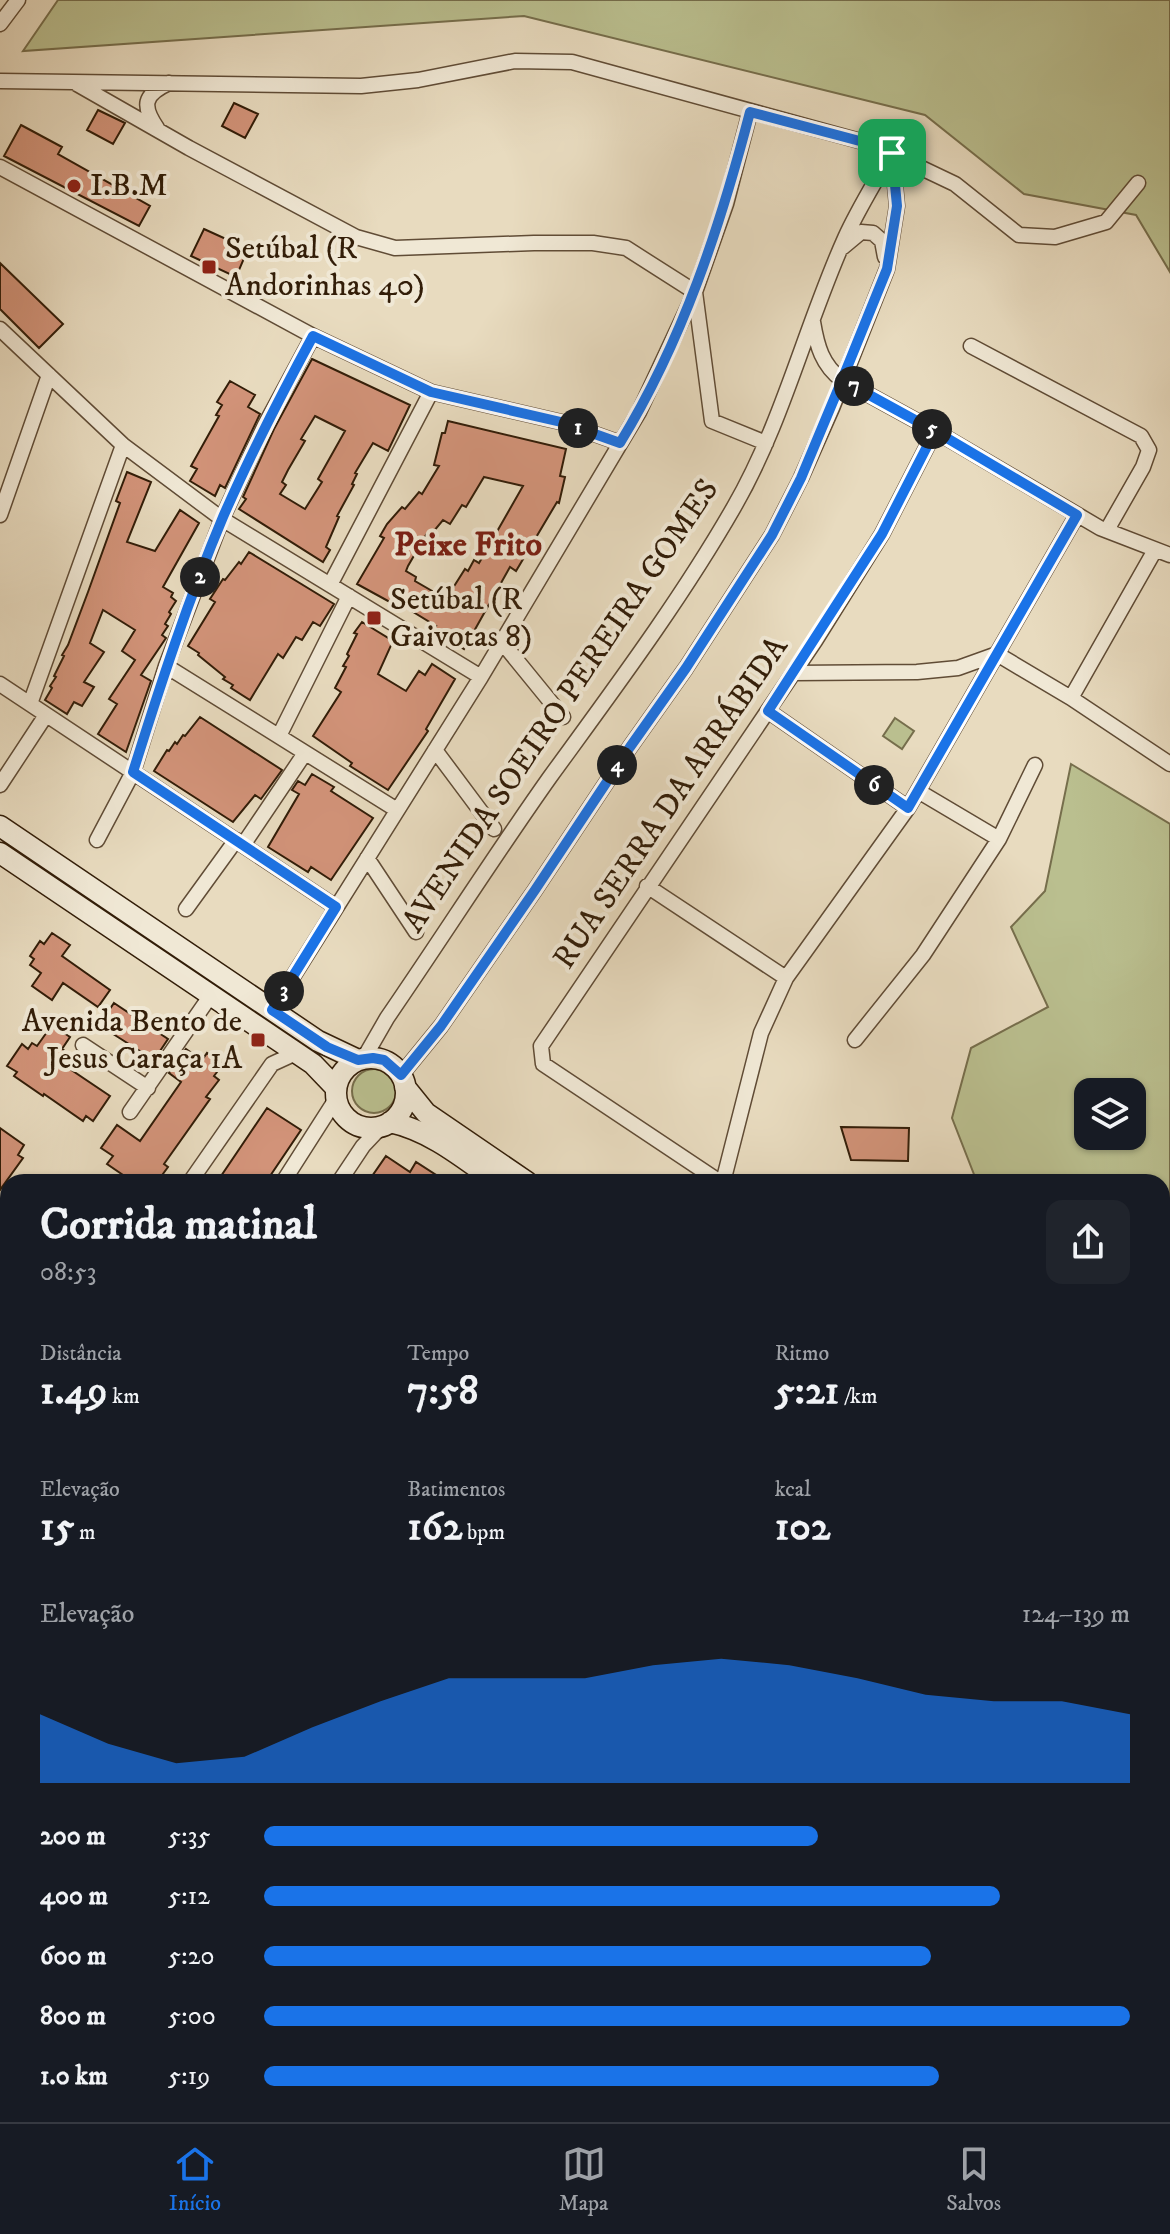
<!DOCTYPE html>
<html lang="pt">
<meta charset="utf-8">
<style>
:root{--surface:#171b24;--page:#20242c;--text:#f1f3f6;--muted:#9ea1a6;--line:#363941;--accent:#1a73e8}
body{margin:0;font-family:"IM FELL DW Pica",serif;background:var(--page);color:var(--text);height:100vh;display:flex;flex-direction:column;font-size:30px;white-space:nowrap}
*{box-sizing:border-box;margin:0}
p{font-size:26px;color:var(--muted)}
.icon{flex:none;width:44px;height:44px;fill:none;stroke:currentColor;stroke-width:2;stroke-linecap:round;stroke-linejoin:round}
.map{position:relative;flex:1;overflow:hidden}
.drawer{position:absolute;left:0px;top:1174px;width:1170px;height:948px;display:flex;flex-direction:column;background:var(--surface);border-radius:24px 24px 0 0;box-shadow:0 2px 6px #0004}
.drawer>*{flex:none}
.buttons{position:absolute;left:1074px;top:1078px;display:grid;gap:16px}
.buttons a{display:grid;place-items:center;width:72px;height:72px;border-radius:16px;background:var(--surface);box-shadow:0 2px 6px #0004;font-size:40px}
.pin{position:absolute;display:grid;place-items:center;width:68px;height:68px;color:#fff;margin:-34px;border-radius:16px;box-shadow:0 4px 12px #0006}
.km{position:absolute;width:40px;height:40px;margin:-20px;border-radius:50%;background:#222;color:#fff;font-size:22px;line-height:40px;text-align:center}
.round{display:grid;place-items:center;flex:none;width:84px;height:84px;border-radius:16px;background:var(--page)}
.head{display:flex;align-items:center;justify-content:space-between;height:136px;padding:0 40px}
h1{font-size:44px;font-weight:800;line-height:60px}
.stats{display:grid;grid-template-columns:repeat(3,1fr);gap:12px;height:136px;padding:8px 40px}
.stats div{display:grid;align-content:center}
.stats b{font-size:40px;font-weight:800}
.stats small{font-size:22px;font-weight:400}
.stats p{font-size:22px}
.chart{height:224px;padding:16px 40px}
.chart p{display:flex;justify-content:space-between}
.chart svg{width:100%;height:144px;margin-top:8px;fill:var(--accent);opacity:.7}
ul{padding:0 40px;list-style:none;font-size:26px}
li{display:grid;grid-template-columns:128px 96px 1fr;align-items:center;height:60px}
li i{height:20px;border-radius:10px;background:var(--accent)}
.tabs{display:flex;justify-content:space-around;align-items:center;height:112px;border-top:2px solid var(--line);background:var(--surface);font-size:22px;color:var(--muted)}
.tabs a{display:grid;justify-items:center;gap:4px}
.tabs .current{color:var(--accent)}
.map>svg:first-child{display:block}
.green{fill:#babf8f;stroke:#766e4c;stroke-width:2;fill-rule:evenodd}
.building{fill:#d29379;stroke:#321d08;stroke-width:2;fill-rule:evenodd}
.lines{fill:none;stroke-linecap:round;stroke-linejoin:round}
.street-casing{stroke:#604c36;stroke-width:17}
.secondary-casing{stroke:#321d08;stroke-width:23}
.street{stroke:#f0e8d5;stroke-width:14}
.secondary{stroke:#f0e8d5;stroke-width:20}
.route-casing{stroke:#fff;stroke-width:16}
.route{stroke:#1a73e8;stroke-width:10}
.poi-dot{fill:#8f2418;stroke:#f0e8d5;stroke-width:3}
.labels{text-anchor:middle;dominant-baseline:central;stroke-width:8;stroke-linejoin:round;paint-order:stroke}
.poi-label{font-size:32px;fill:#321d08;stroke:#f0e8d5;text-anchor:start}
.street-label{font-size:32px;fill:#321d08;stroke:#f0e8d5}
.neighbourhood-label{font-size:34px;font-weight:bold;fill:#7a1f14;stroke:#f0e8d5}
</style>
<div class="map">
<svg width="1170" height="2122" viewBox="0 0 1170 2122">
<rect width="100%" height="100%" fill="#e8dbbf"/>
<filter id="stains"><feTurbulence type="fractalNoise" baseFrequency=".0025" numOctaves="4"/><feColorMatrix values="0 0 0 0 .2 0 0 0 0 .09 0 0 0 0 .02 0 0 0 .5 -.17"/></filter>
<radialGradient id="worn" r=".72"><stop offset=".6" stop-color="#630" stop-opacity="0"/><stop offset="1" stop-color="#630" stop-opacity=".3"/></radialGradient>
<!-- green -->
<path class="green" d="M58,0H1170V272L1136,215L1024,194L925,115L524,16L23,51Z
M895,718L914,731L902,749L883,736Z
M1071,764L1170,824V1405H1162V1182H977L952,1118L971,1048L1048,1007L1011,927L1045,891ZM1132,1092V1136H1088V1092Z
M352 1091a22 22 0 1 1 44 0a22 22 0 1 1-44 0Z
M551,2114H744L757,2122H545Z"/>
<!-- building -->
<path class="building" d="M234,103L258,114L245,138L222,126Z
M98,110L125,123L113,144L87,130Z
M21,125L62,147L58,154L150,206L139,226L4,156Z
M204,229L248,249L236,277L191,256Z
M0,263L63,324L39,348L0,309Z
M312,359L410,405L388,451L373,443L355,473L357,474L352,484L354,485L337,516L339,517L326,547L330,550L323,562L239,509L246,499L243,497L274,429ZM315,416L345,431L318,479L322,482L305,509L280,494L286,485L282,482L288,470L305,441L301,439Z
M230,381L255,395L248,407L260,414L225,488L220,485L215,496L190,481L197,469L191,466L219,416L216,415L222,405L217,402Z
M448,421L566,449L560,476L565,477L559,503L557,502L516,571L510,567L464,649L433,629L436,626L400,604L399,607L357,584L384,538L380,536L387,524L402,507L405,509L419,492L422,494L439,466L434,465L442,433H445ZM484,477L523,486L479,563L474,560L468,571L465,569L446,599L415,581L416,577L406,571L408,566L426,535L429,537L443,520L450,524L462,505L466,507Z
M127,472L151,482L127,542L155,551L180,510L199,523L163,587L173,593L171,597L176,601L169,612L171,614L165,624L168,626L162,635L166,638L141,675L151,681L126,752L98,734L117,704L109,699L135,660L122,651L135,630L103,610L90,643L104,652L84,682L94,687L82,706L74,702L67,714L45,700L52,688L50,686L56,677L54,676L64,656L62,655L68,645L88,592L120,503L116,501Z
M249,552L334,604L320,626L313,622L302,640L296,637L283,658L278,654L250,700L231,688L233,685L223,679L225,677L198,655L199,653L188,646L215,602L210,599L223,579L225,580L239,562L241,564Z
M362,622L393,641L378,674L406,691L419,671L425,675L432,664L455,679L426,729L428,731L388,790L350,766L352,763L313,736L341,692L335,688L346,667L343,666L349,656L347,654L357,634L354,633Z
M200,717L282,770L261,799L255,795L233,822L154,771L167,750L169,751L175,742L177,744L183,735L185,736Z
M312,774L334,787L331,791L373,818L331,880L311,867L308,872L268,847L299,794L292,790L298,781L305,785Z
M52,933L70,945L62,956L110,990L98,1007L63,983L52,1000L32,986L41,973L30,965L34,959L30,956L40,941L44,944Z
M114,1003L168,1039L154,1060L99,1025Z
M52,1025L70,1037L62,1049L68,1053L61,1063L110,1096L93,1121L86,1116L83,1121L44,1094L43,1096L14,1076L17,1072L7,1066L22,1044L28,1049L32,1043L37,1046Z
M186,1049L202,1060L207,1053L223,1064L214,1076L219,1080L206,1097L210,1099L164,1164L168,1167L157,1182H118L123,1175L107,1164L113,1156L101,1148L117,1125L140,1141L181,1082L169,1073Z
M267,1108L301,1130L266,1182H217Z
M841,1127L909,1128L908,1161L851,1160Z
M0,1128L24,1145L18,1155L23,1158L0,1190Z
M386,1156L410,1172L416,1162L447,1182H368Z"/>
<g class="lines">
<!-- street casing -->
<g class="street-casing">
<path id="street" d="M0,24L18,0
M0,81L361,86L418,80L515,61L572,62L871,144L955,184L1019,235L1055,237L1106,222L1138,183
M77,84L189,148L356,237L395,248L534,243H593L626,248L695,292L712,421L766,443
M157,128C142,106 143,95 169,83
M0,167L313,336L431,392L561,422L620,443
M843,247L861,232L873,233L882,241L885,257
M813,322C817,346 822,365 842,380L935,431L1100,528L1170,555
M0,329L123,445L222,519L481,677
M971,346L1141,436L1149,450L1143,467L1107,530
M0,515L49,375
M330,585L431,392
M501,641L563,717
M997,654L1071,698L1155,550
M166,666L397,810
M794,673L917,672L958,668L997,654
M0,684L336,907
M1071,698L1170,764
M30,704L123,445
M768,711L908,808
M279,736L349,596
M435,750L494,829
M0,785L46,715
M918,791L999,839
M97,840L133,772L166,666L222,519L265,425L313,336
M243,845L305,753
M367,858L416,932
M647,886L786,978
M186,909L236,840
M272,1010L481,677L639,412L695,292L726,204L750,112
M855,1040L923,955L999,839L1035,765
M83,1045L148,1088
M364,1058L387,1018C442,938 494,856 550,777C614,689 680,601 734,507C783,422 805,327 845,238C858,209 876,181 891,153
M401,1075L441,1026L535,890L630,747L686,668L772,535L801,478L832,408L887,269L897,206L892,153
M130,1112L211,995
M190,1182L272,1064L296,1053
M283,1182L336,1099
M339,1182L363,1146L381,1127
M720,1182L543,1064L541,1046L815,641L882,534L935,431
M723,1182L761,1033L786,978L908,808L1077,515
M0,1260L8,1265
M0,1468L8,1456
M0,1601L8,1589
M0,1652L8,1658
M0,1711L8,1699
M1162,2033H1170
M1162,2051H1170
M0,2066L8,2071
M0,2086L8,2091
M41,2114L52,2122
M70,2114L81,2122
M453,2114L464,2122
M247,2122L252,2114
M525,2122L531,2114
M793,2122L800,2114
M821,2122L829,2114"/>
</g>
<!-- secondary casing -->
<g class="secondary-casing">
<path id="secondary" d="M0,826L318,1041L358,1060
M0,853L313,1064L336,1088
M336 1093a35 35 0 1 1 70 0a35 35 0 1 1-70 0Z
M405,1087L426,1113L527,1182
M390,1122C431,1131 463,1158 497,1182
M1162,1436H1170
M1162,1459H1170"/>
</g>
<!-- street -->
<use href="#street" class="street"/>
<!-- secondary -->
<use href="#secondary" class="secondary"/>
</g>
<g class="lines">
<!-- route casing -->
<g class="route-casing">
<path id="route" d="M892,153L871,144L750,112C720,227 683,340 620,443L561,422L431,392L313,336C281,395 250,455 223,517C188,600 160,686 133,772L336,907L272,1010L327,1047L358,1060L373,1058L384,1060L401,1075L441,1026L535,890L630,747L686,668L772,535L801,478L842,380L935,431L1077,515L908,808L768,711L882,534L935,431L842,380L887,269L897,206L892,153"/>
</g>
<!-- route -->
<use href="#route" class="route"/>
</g>
<!-- markers -->
<g class="poi-dot">
<circle cx="74" cy="186" r="8"/>
<rect x="201" y="259" width="16" height="16" rx="4"/>
<rect x="366" y="610" width="16" height="16" rx="4"/>
<rect x="250" y="1032" width="16" height="16" rx="4"/>
</g>
<g class="labels">
<!-- poi labels -->
<g class="poi-label">
<text x="90" y="186">I.B.M</text>
<text x="225" y="249">Setúbal (R<tspan x="225" dy="37">Andorinhas 40)</tspan></text>
<text x="390" y="600">Setúbal (R<tspan x="390" dy="37">Gaivotas 8)</tspan></text>
<text x="242" y="1022" text-anchor="end">Avenida Bento de<tspan x="242" dy="37">Jesus Caraça 1A</tspan></text>
</g>
<!-- street labels -->
<g class="street-label">
<text transform="translate(561 706) rotate(-56)">AVENIDA SOEIRO PEREIRA GOMES</text>
<text transform="translate(671 803) rotate(-56)">RUA SERRA DA ARRÁBIDA</text>
</g>
<!-- neighbourhood labels -->
<g class="neighbourhood-label">
<text x="468" y="545">Peixe Frito</text>
</g>
</g>
<rect width="100%" height="100%" filter="url(#stains)"/>
<rect width="100%" height="100%" fill="url(#worn)"/>
</svg>
<div class="buttons">
<a><svg class="icon" aria-label="layers" viewBox="0 0 24 24"><path d="M12 4l9 5-9 5-9-5zM3 14l9 5 9-5"/></svg></a>
</div>
<div class="pin" style="left:892px;top:153px;background:#1e9e55"><svg class="icon" aria-label="arrive" viewBox="0 0 24 24"><path d="M6 21V4h12l-3 4 3 4H6"/></svg></div>
<b class="km" style="left:578px;top:428px">1</b>
<b class="km" style="left:200px;top:577px">2</b>
<b class="km" style="left:284px;top:991px">3</b>
<b class="km" style="left:617px;top:765px">4</b>
<b class="km" style="left:932px;top:429px">5</b>
<b class="km" style="left:874px;top:785px">6</b>
<b class="km" style="left:854px;top:386px">7</b>
<section class="drawer">
<div class="head"><div><h1>Corrida matinal</h1><p>08:53</p></div><a class="round"><svg class="icon" aria-label="share" viewBox="0 0 24 24"><path d="M12 15V3M7 8l5-5 5 5M5 13v7h14v-7"/></svg></a></div>
<div class="stats">
<div><p>Distância</p><b>1.49<small> km</small></b></div>
<div><p>Tempo</p><b>7:58</b></div>
<div><p>Ritmo</p><b>5:21<small> /km</small></b></div>
</div>
<div class="stats">
<div><p>Elevação</p><b>15<small> m</small></b></div>
<div><p>Batimentos</p><b>162<small> bpm</small></b></div>
<div><p>kcal</p><b>102</b></div>
</div>
<div class="chart"><p><span>Elevação</span>124–139 m</p>
<svg viewBox="0 0 160 44" preserveAspectRatio="none"><path d="M0 44V23L10 32L20 38L30 36L40 27L50 19L60 12L70 12L80 12L90 8L100 6L110 8L120 12L130 17L140 19L150 19L160 23V44z"/></svg>
</div>
<ul>
<li><b>200 m</b>5:35<i style="width:64%"></i></li>
<li><b>400 m</b>5:12<i style="width:85%"></i></li>
<li><b>600 m</b>5:20<i style="width:77%"></i></li>
<li><b>800 m</b>5:00<i style="width:100%"></i></li>
<li><b>1.0 km</b>5:19<i style="width:78%"></i></li>
</ul>
</section>
</div>
<nav class="tabs">
<a class="current"><svg class="icon" aria-label="home" viewBox="0 0 24 24"><path d="M3 11l9-7 9 7M6 9v11h12V9"/></svg>Início</a>
<a><svg class="icon" aria-label="map" viewBox="0 0 24 24"><path d="M3 6l6-2 6 2 6-2v14l-6 2-6-2-6 2zM9 4v14M15 6v14"/></svg>Mapa</a>
<a><svg class="icon" aria-label="saved" viewBox="0 0 24 24"><path d="M7 4h10v16l-5-4-5 4z"/></svg>Salvos</a>
</nav>
